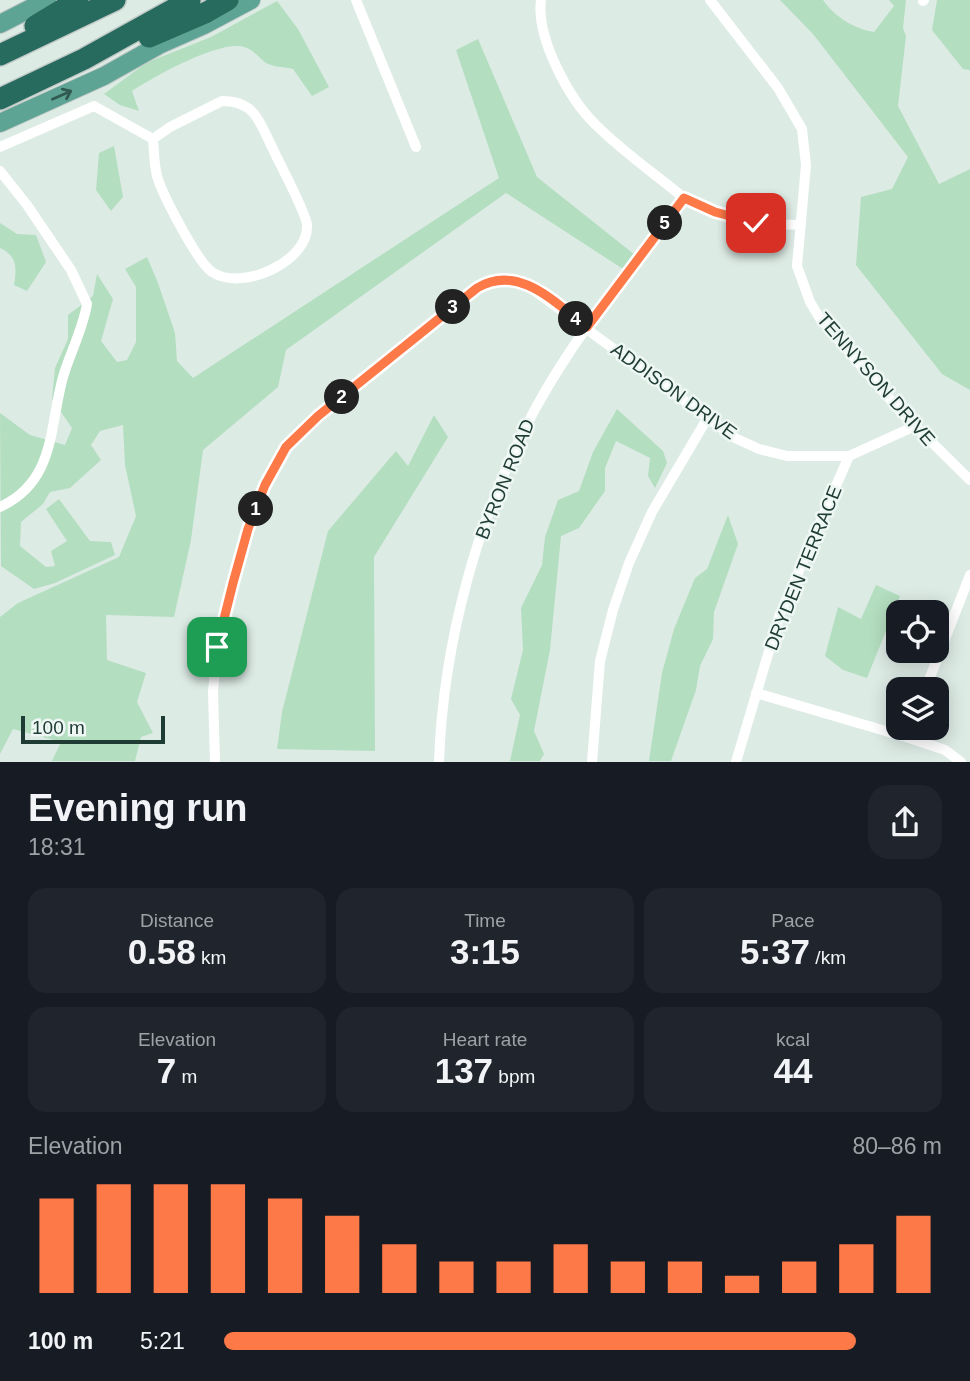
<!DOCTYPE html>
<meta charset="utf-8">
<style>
:root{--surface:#171b24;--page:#20242c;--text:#f1f3f6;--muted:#9ea1a6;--accent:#fd7948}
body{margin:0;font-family:Arial,sans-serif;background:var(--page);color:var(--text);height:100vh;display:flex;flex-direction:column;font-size:26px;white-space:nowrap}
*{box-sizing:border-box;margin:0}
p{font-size:23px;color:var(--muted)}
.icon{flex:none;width:38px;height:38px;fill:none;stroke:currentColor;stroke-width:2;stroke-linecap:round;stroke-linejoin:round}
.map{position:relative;height:762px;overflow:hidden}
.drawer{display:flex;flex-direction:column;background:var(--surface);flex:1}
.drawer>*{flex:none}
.buttons{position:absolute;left:886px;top:600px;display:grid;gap:14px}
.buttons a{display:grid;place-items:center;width:63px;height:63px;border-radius:14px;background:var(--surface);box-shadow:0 4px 18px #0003;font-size:35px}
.scale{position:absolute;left:21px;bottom:18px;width:144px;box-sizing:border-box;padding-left:7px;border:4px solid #1e3b34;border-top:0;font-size:19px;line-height:24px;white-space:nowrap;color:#1e3b34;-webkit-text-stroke:5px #eef7f3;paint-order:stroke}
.pin{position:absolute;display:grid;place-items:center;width:60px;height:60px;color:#fff;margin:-30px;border-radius:14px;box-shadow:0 4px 10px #0006}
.km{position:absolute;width:35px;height:35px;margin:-18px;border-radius:50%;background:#222;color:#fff;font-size:19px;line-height:35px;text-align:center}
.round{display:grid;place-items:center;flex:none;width:74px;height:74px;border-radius:21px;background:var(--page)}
.summary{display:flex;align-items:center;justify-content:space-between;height:119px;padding:0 28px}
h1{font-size:38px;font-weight:700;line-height:52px}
.metrics{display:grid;grid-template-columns:repeat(3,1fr);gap:10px;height:119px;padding:7px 28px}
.metrics div{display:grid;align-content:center;border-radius:18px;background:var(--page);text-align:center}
.metrics b{font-size:35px;font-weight:700}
.metrics small{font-size:19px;font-weight:400}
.metrics p{font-size:19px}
.chart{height:196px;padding:14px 28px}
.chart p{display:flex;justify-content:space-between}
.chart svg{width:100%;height:126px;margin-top:7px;stroke:var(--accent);stroke-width:6}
ul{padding:0 28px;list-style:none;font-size:23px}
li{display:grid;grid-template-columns:112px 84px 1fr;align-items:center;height:52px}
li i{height:18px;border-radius:9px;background:var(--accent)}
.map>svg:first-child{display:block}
.green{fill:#b4dec0}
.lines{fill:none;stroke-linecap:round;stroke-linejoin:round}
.primary-casing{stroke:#c0c8c6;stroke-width:20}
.motorway-casing{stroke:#c0c8c6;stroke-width:24}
.minor{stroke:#fff;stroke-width:10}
.primary{stroke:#5ea494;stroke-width:18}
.motorway{stroke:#276a5e;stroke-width:21}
.oneway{stroke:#315a51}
.route-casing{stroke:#fff;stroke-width:14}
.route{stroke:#fd7948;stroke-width:9}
.labels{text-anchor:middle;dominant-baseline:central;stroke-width:5;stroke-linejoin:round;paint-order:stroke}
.street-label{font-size:19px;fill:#1e3b34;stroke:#eef7f3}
</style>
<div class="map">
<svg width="970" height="762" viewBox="0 0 970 762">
<rect width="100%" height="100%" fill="#ddebe5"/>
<!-- green -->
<path class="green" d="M780,0H823C834,16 854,29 874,32L894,6L889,0H906L903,28L906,36L898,106L939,184L970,169V390L942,374L856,265L861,197L892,189L908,157L813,34Z
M937,0H970V70L963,69L932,30Z
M277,1L298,29L329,87L312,96L293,69C285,67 273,67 266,63C256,56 253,47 238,46C211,45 155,76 132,91L139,111L120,105L104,94L146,63L211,37Z
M478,39L537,177L635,255L623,269L506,193L286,350L278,387L203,450L191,540L174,617L106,615L107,660L146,673L137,702L153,733L141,737L135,761H52L61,742L13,729L0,754V617L18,603L119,557L136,516L125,465L123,425L100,431L91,445L101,460L70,488L50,492L43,504L21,522L20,546L46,567L55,566L51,551L67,541L46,509L59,499L90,541L111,542L115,555L55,583L34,589L1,566L0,413L30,435L65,445L72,428L52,399L55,368L68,339V315L93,296L97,274L113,299L101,341L117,362L127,360L136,342V287L125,269L147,257L158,283L175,333L177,361L193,378L499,178L456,50Z
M114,146L123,197L111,211L96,190L99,153Z
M0,223L17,234L36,235L46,262L27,291L14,285C17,267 17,256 0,248Z
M617,409L663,451L667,463L655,488L648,476L650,458L616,441L605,468V491L579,528L561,536L550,650L534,731L544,754L540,761H510L520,715L511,699L523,650L521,608L542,565L545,537L558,500L579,491L593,452Z
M434,415L448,437L374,557L375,751L277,749L282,712L328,531L396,451L408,466Z
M728,515L738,544L714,612L713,639L700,666L696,690L671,761H649L662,673L674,629L695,578L707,569Z
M876,585L900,596L867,678L843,670L825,656L838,607L861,619Z"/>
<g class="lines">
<!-- primary casing -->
<g class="primary-casing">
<path id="primary" d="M0,24L47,0
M0,123L104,76L161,44L204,25L251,0"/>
</g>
<!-- motorway casing -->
<g class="motorway-casing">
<path id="motorway" d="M35,26L78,0
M149,37L207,12L228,0
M0,55L115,0
M0,99L84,59L190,0"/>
</g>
<!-- minor -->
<path class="minor" d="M356,0L416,147
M541,0C536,38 569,99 596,125C623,152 655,174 684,198C721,218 759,225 801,225
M710,0L778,88L802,129L806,165L797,266L810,302L819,317L901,412L970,480
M923,1L924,0
M222,101C255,101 259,121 272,147C279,163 306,212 307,225C309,262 241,292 212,272C198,263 162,194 157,176C154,164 154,150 153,139L170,127Z
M94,106L153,139
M0,147L94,106
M0,171L27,205L71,270L87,304C83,329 70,353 63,377C49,427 56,481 0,507
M925,690L970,575
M756,693L906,737L945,750L961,762
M215,762L213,692L217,647L249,529L274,466L286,447L318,416L477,288C494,278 506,277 524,283L735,438L759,449L787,456H849L915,426
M439,762C443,643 478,515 534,411C575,335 632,267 684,198
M592,762L600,661L613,610L629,563L652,512L708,417
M736,762L780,614L849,456"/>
<!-- primary -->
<use href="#primary" class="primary"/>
<!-- motorway -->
<use href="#motorway" class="motorway"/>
</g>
<!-- one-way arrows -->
<defs><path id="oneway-shaft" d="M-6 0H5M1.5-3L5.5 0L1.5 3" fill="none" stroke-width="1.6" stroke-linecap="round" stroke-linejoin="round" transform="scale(1.75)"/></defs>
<use class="oneway" href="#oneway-shaft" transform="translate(62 95) rotate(-24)"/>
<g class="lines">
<!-- route casing -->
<g class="route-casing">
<path id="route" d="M217,647L233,583L248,529L265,485L286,447L318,416L477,288C519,263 555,303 587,327L684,198L715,212L756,223"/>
</g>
<!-- route -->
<use href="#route" class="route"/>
</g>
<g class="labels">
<!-- street labels -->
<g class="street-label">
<text transform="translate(876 379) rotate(49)">TENNYSON DRIVE</text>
<text transform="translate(674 391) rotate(36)">ADDISON DRIVE</text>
<text transform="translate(505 479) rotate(-68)">BYRON ROAD</text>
<text transform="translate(803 568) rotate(-68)">DRYDEN TERRACE</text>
</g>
</g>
</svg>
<div class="buttons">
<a><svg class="icon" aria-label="locate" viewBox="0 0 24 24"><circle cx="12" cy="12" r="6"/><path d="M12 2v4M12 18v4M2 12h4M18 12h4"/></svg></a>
<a><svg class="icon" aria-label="layers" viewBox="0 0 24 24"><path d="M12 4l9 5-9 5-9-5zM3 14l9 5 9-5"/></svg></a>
</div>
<div class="scale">100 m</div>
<div class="pin" style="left:217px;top:647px;background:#1e9e55"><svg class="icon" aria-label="arrive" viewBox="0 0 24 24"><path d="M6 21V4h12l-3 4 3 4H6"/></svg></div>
<div class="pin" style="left:756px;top:223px;background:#d93025"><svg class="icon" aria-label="check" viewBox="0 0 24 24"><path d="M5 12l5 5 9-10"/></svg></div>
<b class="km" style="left:256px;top:509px">1</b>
<b class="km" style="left:342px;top:397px">2</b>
<b class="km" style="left:453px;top:307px">3</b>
<b class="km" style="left:576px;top:319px">4</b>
<b class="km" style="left:665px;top:223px">5</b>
</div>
<section class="drawer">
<div class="summary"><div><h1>Evening run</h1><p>18:31</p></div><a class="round"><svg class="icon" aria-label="share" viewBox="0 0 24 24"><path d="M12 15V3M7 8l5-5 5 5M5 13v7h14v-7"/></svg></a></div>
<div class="metrics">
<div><p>Distance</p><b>0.58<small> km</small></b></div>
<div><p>Time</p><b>3:15</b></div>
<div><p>Pace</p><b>5:37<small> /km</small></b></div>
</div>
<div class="metrics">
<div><p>Elevation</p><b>7<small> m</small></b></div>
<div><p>Heart rate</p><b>137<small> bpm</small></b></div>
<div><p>kcal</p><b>44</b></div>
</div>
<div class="chart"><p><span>Elevation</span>80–86 m</p>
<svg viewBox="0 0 160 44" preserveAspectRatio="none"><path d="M5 44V11M15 44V6M25 44V6M35 44V6M45 44V11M55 44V17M65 44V27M75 44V33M85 44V33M95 44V27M105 44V33M115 44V33M125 44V38M135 44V33M145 44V27M155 44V17"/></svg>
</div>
<ul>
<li><b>100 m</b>5:21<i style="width:88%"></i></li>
</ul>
</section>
